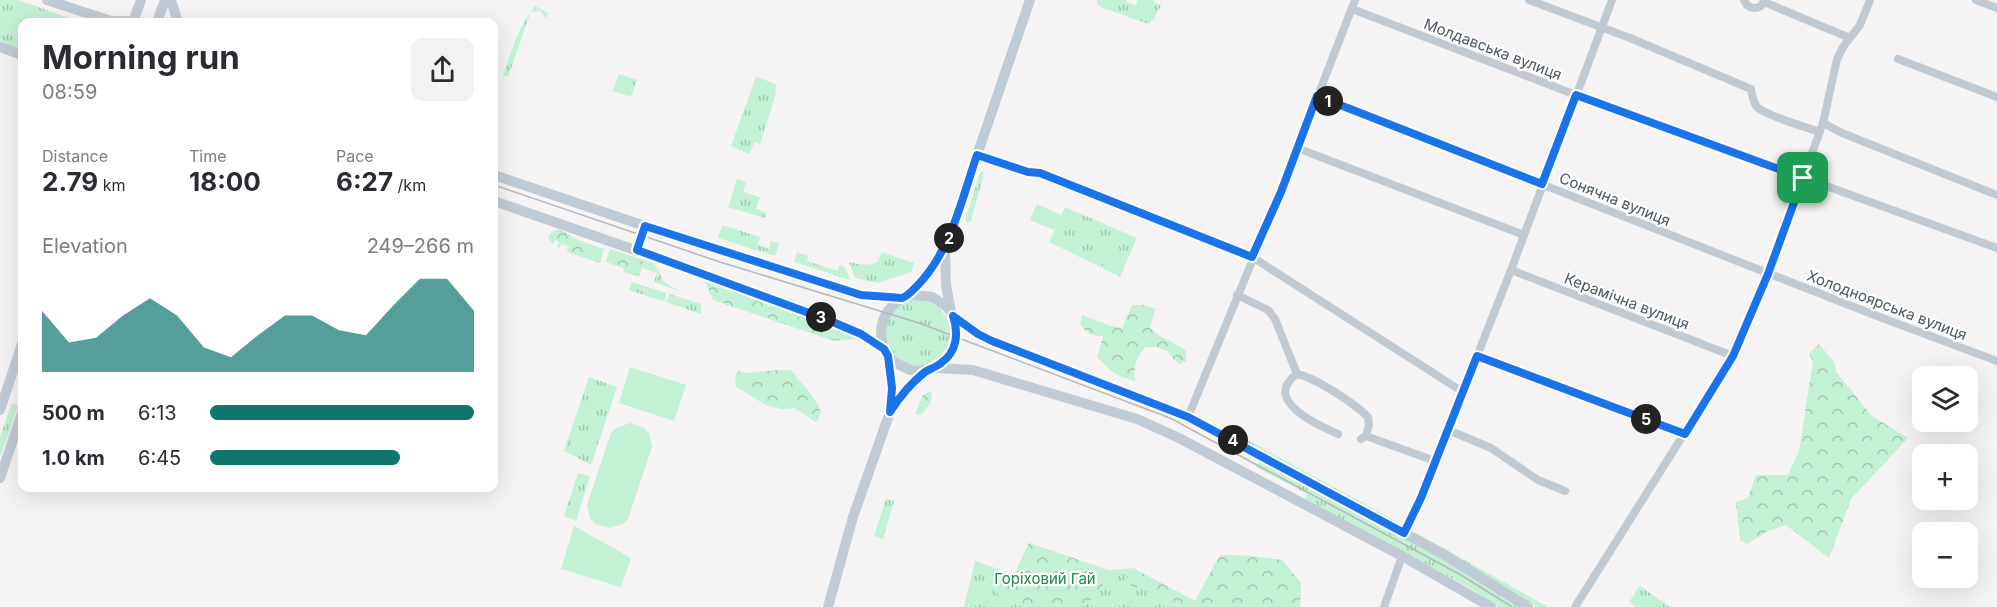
<!DOCTYPE html>
<meta charset="utf-8">
<style>
:root{--surface:#fff;--page:#f2f2f3;--text:#2b2b33;--muted:#7c7c81;--accent:#0f766e}
body{margin:0;font-family:Inter,sans-serif;background:var(--page);color:var(--text);height:100vh;display:flex;flex-direction:column;font-size:22px;white-space:nowrap}
*{box-sizing:border-box;margin:0}
p{font-size:20px;color:var(--muted)}
.icon{flex:none;width:33px;height:33px;fill:none;stroke:currentColor;stroke-width:2;stroke-linecap:round;stroke-linejoin:round}
.map{position:relative;flex:1;overflow:hidden}
.sheet{position:absolute;left:18px;top:18px;width:480px;height:474px;display:flex;flex-direction:column;background:var(--surface);border-radius:12px;box-shadow:0 6px 24px #0002}
.sheet>*{flex:none}
.fabs{position:absolute;left:1912px;top:366px;display:grid;gap:12px}
.fabs a{display:grid;place-items:center;width:66px;height:66px;border-radius:12px;background:var(--surface);box-shadow:0 6px 24px #0002;font-size:30px}
.pin{position:absolute;display:grid;place-items:center;width:51px;height:51px;color:#fff;margin:-26px;border-radius:12px;box-shadow:0 3px 9px #0006}
.km{position:absolute;width:30px;height:30px;margin:-15px;border-radius:50%;background:#222;color:#fff;font-size:16px;line-height:30px;text-align:center}
.round{display:grid;place-items:center;flex:none;width:63px;height:63px;border-radius:12px;background:var(--page)}
.summary{display:flex;align-items:center;justify-content:space-between;height:102px;padding:0 24px}
h1{font-size:33px;font-weight:700;line-height:45px}
.figures{display:grid;grid-template-columns:repeat(3,1fr);gap:9px;height:102px;padding:6px 24px}
.figures div{display:grid;align-content:center}
.figures b{font-size:26px;font-weight:700}
.figures small{font-size:16px;font-weight:400}
.figures p{font-size:16px}
.chart{height:168px;padding:12px 24px}
.chart p{display:flex;justify-content:space-between}
.chart svg{width:100%;height:108px;margin-top:6px;fill:var(--accent);opacity:.7}
ul{padding:0 24px;list-style:none;font-size:20px}
li{display:grid;grid-template-columns:96px 72px 1fr;align-items:center;height:45px}
li i{height:15px;border-radius:8px;background:var(--accent)}
.map>svg:first-child{display:block}
.grass{fill:url(#grass-tufts)}
.forest{fill:url(#forest-crowns)}
.pitch{fill:#c3f1d5}
.lines{fill:none;stroke-linecap:round;stroke-linejoin:round}
.street{stroke:#c1cad2;stroke-width:8}
.secondary{stroke:#c1cbd6;stroke-width:10}
.tram{stroke:#b5b8bd;stroke-width:1.5}
.route-casing{stroke:#fff;stroke-width:12}
.route{stroke:#1a73e8;stroke-width:8}
.labels{text-anchor:middle;dominant-baseline:central;stroke-width:4.5;stroke-linejoin:round;paint-order:stroke}
.street-label{font-size:15px;fill:#4a5661;stroke:#fff}
.park-label{font-size:15px;fill:#17864f;stroke:#fff}
</style>
<div class="map">
<svg width="1997" height="607" viewBox="0 0 1997 607">
<defs>
<pattern id="grass-tufts" width="24" height="20" patternUnits="userSpaceOnUse" patternTransform="scale(1.5)"><rect width="24" height="20" fill="#c3f1d5"/><path d="M3 7l-1-3M5 7V3M7 7l1-3M15 17l-1-3M17 17v-4M19 17l1-3" fill="none" stroke="#a0c6b0"/></pattern>
<pattern id="forest-crowns" width="20" height="18" patternUnits="userSpaceOnUse" patternTransform="scale(1.5)"><rect width="20" height="18" fill="#c3f1d5"/><path d="M2 6a3 3 0 1 1 6 0M12 15a3 3 0 1 1 6 0" fill="none" stroke="#a0c6b0"/></pattern>
</defs>
<rect width="100%" height="100%" fill="#f5f3f3"/>
<!-- grass -->
<path class="grass" d="M0,0H18L69,18L68,22H22V52L0,45Z
M1097,0H1127L1126,2L1136,5L1138,0H1152L1161,6L1153,20L1148,24L1101,7L1097,4Z
M535,6L548,13L546,18L539,10L536,12L531,11L508,77L503,75C512,51 518,26 535,6Z
M619,74L637,80L631,97L613,91Z
M756,77L776,84L775,97L760,144L755,142L749,154L731,146Z
M983,171L984,174L971,221L968,223L965,220L980,172Z
M737,179L746,182L743,192L760,197L756,209L767,213L765,218L728,207Z
M1065,207L1137,238L1120,277L1049,242Z
M722,225L760,237L758,245L769,249L771,241L779,243L775,256L718,238Z
M559,229L578,240L604,249L600,263L567,252L568,246L561,244L559,249L557,247L559,242L556,240L553,244L548,238L552,232Z
M610,249L653,263L659,270L664,282L679,291L654,282L657,273L642,268L639,277L624,272L623,268L606,262Z
M797,252L808,256L807,261L838,271L840,265L845,267L850,280L794,262Z
M882,252L914,263L911,272L878,283L855,278L849,262C856,264 873,267 878,261C880,258 880,254 882,252Z
M704,280L839,330L856,337V339L834,341L713,300Z
M632,282L666,293L665,302L629,290Z
M670,294L701,304V314L666,302Z
M884 333a33 33 0 1 1 66 0a33 33 0 1 1-66 0Z
M589,377L617,387L591,465L564,451Z
M12,403L18,406L0,457V437Z
M1231,431L1398,522L1396,524L1229,434Z
M1260,461L1458,567L1520,607H1499L1468,587L1304,500L1307,494L1256,467Z
M578,473L590,476L576,521L564,516Z
M886,499L894,501L883,539L874,536Z
M1413,531L1548,607H1537L1415,534Z
M1029,543L1108,570L1133,568L1195,601L1220,555L1252,556L1282,560L1301,583L1300,607H964L975,561L1014,575Z
M1640,586L1670,607H1636L1629,602Z"/>
<!-- forest -->
<path class="forest" d="M559,230L575,241L595,248L600,253L599,259L597,261L571,252L568,245L556,239L551,241L550,236L552,233Z
M615,251L621,253L629,259L638,260L642,265L640,274C633,276 627,272 624,267L608,261L609,254Z
M707,283L852,336V338L832,339L715,300L712,297Z
M1132,305H1145L1155,309L1150,328L1160,336L1186,350V361L1180,364L1174,360L1168,351L1155,347H1145C1138,356 1131,369 1136,381C1128,380 1114,374 1108,368C1103,363 1103,361 1097,358L1103,336C1092,336 1086,333 1080,324L1082,315L1111,326L1122,328Z
M1819,344L1835,363L1836,372L1872,416L1908,438L1851,499L1829,558L1786,525L1770,530L1747,544L1740,540L1736,502L1748,498L1756,475H1788L1799,451L1813,361L1809,354Z
M776,370H791C801,384 817,397 821,413L816,422L794,408L781,409L768,406L736,387L735,375L739,371L746,373Z
M931,391C934,400 927,409 921,415L915,414L923,395Z
M1029,543L1108,570L1098,596L1079,607H1030L1000,597L975,561L1014,575Z
M1220,555L1252,556L1282,560L1301,583L1300,607H1191L1124,583L1133,568L1195,601Z"/>
<!-- pitch -->
<path class="pitch" d="M1037,204L1061,215L1054,230L1030,220Z
M1109,243L1120,248L1111,268L1100,263Z
M630,367L686,385L674,421L619,403Z
M630,423L644,428L649,433L652,447L628,519L623,524L609,528L595,524L590,518L587,505L611,433L616,428Z
M574,526L631,558L621,587L561,569Z"/>
<g class="lines">
<!-- street -->
<path class="street" d="M1529,0L1630,38L1751,89C1752,95 1753,102 1757,107C1767,116 1805,127 1820,132
M1744,0C1747,8 1754,10 1761,6L1765,0
M1976,0L1997,8
M1764,2L1850,38
M1352,9L1576,95L1997,248
M1898,59L1997,97
M1317,96L1877,316L1997,361
M1823,123L1842,133L1997,195
M1297,148L1524,235
M977,155L1027,172L1040,173L1252,257L1463,392
M1511,270L1733,356
M1237,295L1268,310L1275,319L1297,374C1261,400 1318,425 1338,434
M1477,356L1685,434
M1297,374C1316,378 1354,403 1368,417L1369,425L1366,436L1361,439
M1188,417L1281,191L1355,0
M1448,430L1491,448L1538,480L1565,491
M1366,436L1435,461
M1404,533L1421,498L1511,270L1612,0
M1384,607L1402,556
M1575,607L1733,356L1768,274L1823,123L1837,59L1843,47L1860,25L1870,0"/>
<!-- secondary -->
<path class="secondary" d="M47,0L111,21H134
M171,0L178,22
M133,22L141,0
M157,22L165,0
M0,47L22,55
M494,175L645,226L861,295L902,298L915,295L932,297L946,306L953,316L978,334L992,341L1188,417L1443,554L1528,607
M494,201L701,273L845,326L884,349L894,362L910,370L919,371L935,368L973,370L1137,419L1179,438L1402,556L1491,607
M637,251L645,226
M945,251L946,285L951,312
M907,296L930,273L945,249L1030,0
M884,349C877,328 883,311 902,298
M888,356L892,388L891,408
M935,367C954,355 961,337 953,316
M0,410L22,344
M0,478L22,413
M828,607L853,517L890,412L903,393L927,371"/>
<!-- tram -->
<path class="tram" d="M494,185L720,262L919,323L1170,418L1461,575L1512,607"/>
</g>
<g class="lines">
<!-- route casing -->
<g class="route-casing">
<path id="route" d="M1576,95L1803,178L1768,274L1733,356L1685,434L1477,356L1421,498L1404,533L1188,417L992,341L978,334L953,316C959,333 957,352 941,363C936,367 930,369 925,372C911,383 900,396 890,412L892,388L888,356L884,349L861,334L828,320L637,250L645,226L861,295L902,298C908,296 912,291 916,287C951,252 961,201 977,155L1028,172L1040,173L1252,257L1281,192L1317,96L1542,184Z"/>
</g>
<!-- route -->
<use href="#route" class="route"/>
</g>
<g class="labels">
<!-- street labels -->
<g class="street-label">
<text transform="translate(1493 49) rotate(21)">Молдавська вулиця</text>
<text transform="translate(1615 199) rotate(22)">Сонячна вулиця</text>
<text transform="translate(1627 301) rotate(21)">Керамічна вулиця</text>
<text transform="translate(1887 305) rotate(21)">Холодноярська вулиця</text>
</g>
<!-- park labels -->
<g class="park-label">
<text x="1045" y="578">Горіховий Гай</text>
</g>
</g>
</svg>
<div class="fabs">
<a><svg class="icon" aria-label="layers" viewBox="0 0 24 24"><path d="M12 4l9 5-9 5-9-5zM3 14l9 5 9-5"/></svg></a>
<a>+</a>
<a>−</a>
</div>
<div class="pin" style="left:1803px;top:178px;background:#1e9e55"><svg class="icon" aria-label="arrive" viewBox="0 0 24 24"><path d="M6 21V4h12l-3 4 3 4H6"/></svg></div>
<b class="km" style="left:1328px;top:101px">1</b>
<b class="km" style="left:949px;top:238px">2</b>
<b class="km" style="left:821px;top:317px">3</b>
<b class="km" style="left:1233px;top:440px">4</b>
<b class="km" style="left:1646px;top:419px">5</b>
<section class="sheet">
<div class="summary"><div><h1>Morning run</h1><p>08:59</p></div><a class="round"><svg class="icon" aria-label="share" viewBox="0 0 24 24"><path d="M12 15V3M7 8l5-5 5 5M5 13v7h14v-7"/></svg></a></div>
<div class="figures">
<div><p>Distance</p><b>2.79<small> km</small></b></div>
<div><p>Time</p><b>18:00</b></div>
<div><p>Pace</p><b>6:27<small> /km</small></b></div>
</div>
<div class="chart"><p><span>Elevation</span>249–266 m</p>
<svg viewBox="0 0 160 44" preserveAspectRatio="none"><path d="M0 44V19L10 32L20 30L30 21L40 14L50 21L60 34L70 38L80 29L90 21L100 21L110 27L120 29L130 17L140 6L150 6L160 19V44z"/></svg>
</div>
<ul>
<li><b>500 m</b>6:13<i style="width:100%"></i></li>
<li><b>1.0 km</b>6:45<i style="width:72%"></i></li>
</ul>
</section>
</div>
